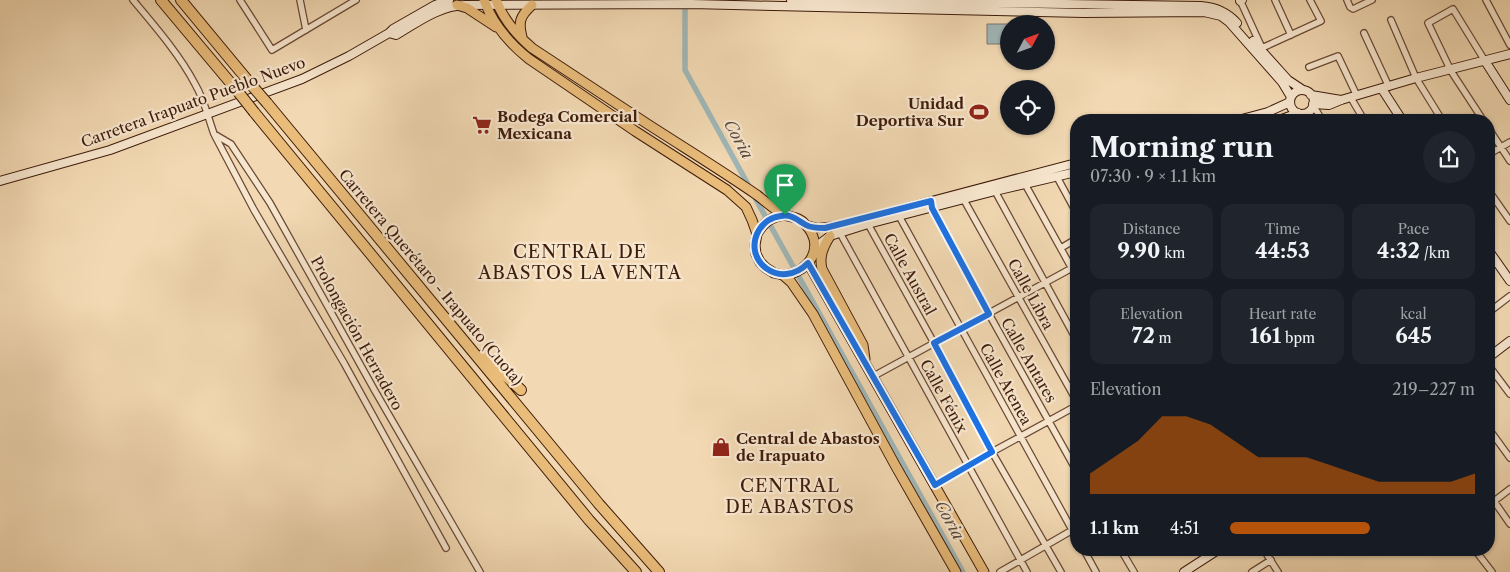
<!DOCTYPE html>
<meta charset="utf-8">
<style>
:root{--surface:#171b24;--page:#20242c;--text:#f1f3f6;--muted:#9ea1a6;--accent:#b45309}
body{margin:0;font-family:"Libre Caslon Text",serif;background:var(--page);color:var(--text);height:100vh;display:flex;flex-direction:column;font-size:19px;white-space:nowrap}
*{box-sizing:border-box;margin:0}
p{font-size:16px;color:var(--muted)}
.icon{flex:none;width:28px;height:28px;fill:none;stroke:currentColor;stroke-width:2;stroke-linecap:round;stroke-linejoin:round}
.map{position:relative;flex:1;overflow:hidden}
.panel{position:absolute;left:1070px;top:114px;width:425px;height:442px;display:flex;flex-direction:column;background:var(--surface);border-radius:20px;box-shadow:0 1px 4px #0004}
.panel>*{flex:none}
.needle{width:32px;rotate:49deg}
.tools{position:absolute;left:1000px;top:15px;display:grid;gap:10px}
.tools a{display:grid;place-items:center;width:55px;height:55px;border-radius:50%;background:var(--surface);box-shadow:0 1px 4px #0004;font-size:25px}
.pin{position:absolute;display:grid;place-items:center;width:42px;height:42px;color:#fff;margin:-51px -21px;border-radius:50% 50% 50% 0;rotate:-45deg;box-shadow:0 0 5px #0007}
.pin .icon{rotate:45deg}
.round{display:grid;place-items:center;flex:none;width:52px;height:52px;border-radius:26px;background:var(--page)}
.head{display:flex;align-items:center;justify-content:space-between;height:85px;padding:0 20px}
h1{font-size:28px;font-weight:700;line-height:38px}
.stats{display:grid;grid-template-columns:repeat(3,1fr);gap:8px;height:85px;padding:5px 20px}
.stats div{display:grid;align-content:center;border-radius:12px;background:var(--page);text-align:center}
.stats b{font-size:21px;font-weight:700}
.stats small{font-size:14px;font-weight:400}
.stats p{font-size:14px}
.chart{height:140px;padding:10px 20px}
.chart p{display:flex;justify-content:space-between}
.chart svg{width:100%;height:90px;margin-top:5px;fill:var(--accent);opacity:.7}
ul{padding:0 20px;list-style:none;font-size:16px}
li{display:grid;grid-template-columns:80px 60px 1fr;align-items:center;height:38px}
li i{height:12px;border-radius:6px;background:var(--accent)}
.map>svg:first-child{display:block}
.water{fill:#a0b7b8;stroke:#787973}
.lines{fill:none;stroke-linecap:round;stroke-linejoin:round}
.canal{stroke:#a0b7b8;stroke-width:5.5}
.street-casing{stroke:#6a4a35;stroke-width:8}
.secondary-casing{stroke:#3d1b0b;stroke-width:10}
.primary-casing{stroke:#3d1b0b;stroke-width:11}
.highway-casing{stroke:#3d1b0b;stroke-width:12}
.street{stroke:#f7e6ce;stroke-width:5.5}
.secondary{stroke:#f7e6ce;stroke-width:8}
.primary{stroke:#e9bc7a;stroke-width:9}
.highway{stroke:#e9bc7a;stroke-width:10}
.highway-bridge-casing{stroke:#3d1b0b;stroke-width:12;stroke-linecap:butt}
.highway-bridge{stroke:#e9bc7a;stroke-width:10}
.route-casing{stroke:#fff;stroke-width:10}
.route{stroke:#1a73e8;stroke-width:6}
.labels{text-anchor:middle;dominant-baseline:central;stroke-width:4.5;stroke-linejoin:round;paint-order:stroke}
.street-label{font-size:15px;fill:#3d1b0b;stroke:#f7e6ce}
.poi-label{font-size:15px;font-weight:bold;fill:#3d1b0b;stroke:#f7e6ce;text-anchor:start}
.water-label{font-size:16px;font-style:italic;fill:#5b4a3f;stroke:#f7e6ce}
.quarter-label{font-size:18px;letter-spacing:1px;fill:#3d1b0b;stroke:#f7e6ce}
</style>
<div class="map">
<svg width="1510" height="572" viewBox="0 0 1510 572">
<rect width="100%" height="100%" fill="#f2d9b3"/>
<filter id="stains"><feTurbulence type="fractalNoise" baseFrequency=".004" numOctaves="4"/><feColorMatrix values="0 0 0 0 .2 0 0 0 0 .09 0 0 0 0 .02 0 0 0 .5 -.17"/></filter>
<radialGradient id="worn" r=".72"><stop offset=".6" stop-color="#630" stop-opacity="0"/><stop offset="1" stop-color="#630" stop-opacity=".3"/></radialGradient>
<!-- water -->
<path class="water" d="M987,24H1009V44H987Z"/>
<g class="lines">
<!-- canal -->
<path class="canal" d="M685,0V70L750,188
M754,196L963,572"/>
<!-- street casing -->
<g class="street-casing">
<path id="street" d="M133,0C154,25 180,55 195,84C204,99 208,117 214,134L231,144L270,203L375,391L480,572
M240,0L272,50L356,0
M300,0L306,30
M1240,0L1262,48
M1275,0L1291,35
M1347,0L1350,7L1353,9L1372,0
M1486,0L1510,45
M1391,20L1416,78L1442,120
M1364,33L1389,87
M1262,48L1321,21L1310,0
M1309,67L1338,56L1357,96
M1351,98L1364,120
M1313,105L1322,120
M1483,120L1451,71L1428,23L1453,9L1485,61
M1489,129L1510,161
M215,136L254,210L344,363L446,548
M1489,154L1510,142
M1057,177L1076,212
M1025,184L1076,276
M995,191L1076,339
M1489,191L1510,221
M964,200L1076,400
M931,205L989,314L1076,470
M899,216L1076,537
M868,224L934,343L992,452L1061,572
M840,233L1027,572
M1061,248L1076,239
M1489,268L1496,263
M1489,312L1510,296
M1489,366L1510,394
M872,377L1072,268
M1069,387L1076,382
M1489,429L1510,458
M935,485L992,452L1076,406
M1489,494L1510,524
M1489,505L1510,489
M1084,550L1096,572
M1121,550L1134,572
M1264,550L1278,572
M1475,550L1492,572
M1000,572L1076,528
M1252,572L1271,560"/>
</g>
<!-- secondary casing -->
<g class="secondary-casing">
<path id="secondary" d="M791,0L1201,6C1216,7 1227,12 1237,23
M1240,1L1242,0
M389,33L396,35C418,22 439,6 465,5L691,4L1084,13L1204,12L1221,16L1229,22L1282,82L1291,97
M1253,41L1288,80L1303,90
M1485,61L1510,100
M1382,89L1402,120
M1290 102a12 12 0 1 1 24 0a12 12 0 1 1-24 0Z
M1311,95L1341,100
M1313,104L1329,105L1341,100L1416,78L1510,54
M1238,120L1268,112L1290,102
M1279,120L1298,113
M0,181L110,150L302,79L349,56L389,33L393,29L435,5L449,0
M806,225L818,228L837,226L1076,163
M814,248L830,236L868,224L995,191L1076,172
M1489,251L1510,281
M1489,357L1510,341
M1184,572L1218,550"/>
</g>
<!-- primary casing -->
<g class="primary-casing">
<path id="primary" d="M484,0C493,25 509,43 529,59L635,131L727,190L746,207L752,220L757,234L755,245L756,254L760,262L766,268L774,273L783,275L791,282L813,314L895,465L956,572
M496,0C503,19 517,35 532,48C570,73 608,98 646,123C683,147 721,170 757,195C765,201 777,212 785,215C793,218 799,217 805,224C826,246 810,273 783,275
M457,5L467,8L496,27
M522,37C518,22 520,16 532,5
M757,234C764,222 771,217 785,215
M830,236C823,247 819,257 822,269L863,345L865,359
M808,263L984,572"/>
</g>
<!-- highway casing -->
<g class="highway-casing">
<path id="highway" d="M161,0L239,93
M181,0L254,88
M267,103L599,504L659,572
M254,112L589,520L636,572
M483,355L521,390"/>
</g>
<!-- street -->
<use href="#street" class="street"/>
<!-- secondary -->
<use href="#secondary" class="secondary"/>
<!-- primary -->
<use href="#primary" class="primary"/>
<!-- highway -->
<use href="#highway" class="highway"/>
<!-- highway-bridge casing -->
<g class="highway-bridge-casing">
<path id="highway-bridge" d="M254,88L267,103
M239,93L254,112"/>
</g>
<!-- highway-bridge -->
<use href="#highway-bridge" class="highway-bridge"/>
</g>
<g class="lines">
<!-- route casing -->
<g class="route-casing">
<path id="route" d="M931,201L932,208L989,314L934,343L992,452L935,485L808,263C781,291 741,261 759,230C764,222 772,217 781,216C792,214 797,220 806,225C811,228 819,228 825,228Z"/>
</g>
<!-- route -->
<use href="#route" class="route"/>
</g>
<!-- icons -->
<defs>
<g id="stadium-bare" transform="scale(1.5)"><path d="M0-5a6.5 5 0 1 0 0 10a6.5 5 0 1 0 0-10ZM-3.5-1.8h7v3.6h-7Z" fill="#8f2418" stroke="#f7e6ce" stroke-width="2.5" paint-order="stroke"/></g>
<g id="supermarket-bare" transform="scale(1.5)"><path d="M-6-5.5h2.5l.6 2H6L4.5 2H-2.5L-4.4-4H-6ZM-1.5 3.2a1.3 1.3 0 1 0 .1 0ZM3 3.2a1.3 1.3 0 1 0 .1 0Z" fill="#8f2418" stroke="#f7e6ce" stroke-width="2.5" paint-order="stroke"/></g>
<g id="shop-bare" transform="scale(1.5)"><path d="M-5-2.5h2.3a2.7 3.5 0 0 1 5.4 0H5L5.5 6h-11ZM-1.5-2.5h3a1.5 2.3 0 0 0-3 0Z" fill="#8f2418" stroke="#f7e6ce" stroke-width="2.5" paint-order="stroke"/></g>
</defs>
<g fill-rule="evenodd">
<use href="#stadium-bare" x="979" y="112"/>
<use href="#supermarket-bare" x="482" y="125"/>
<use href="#shop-bare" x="721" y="447"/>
</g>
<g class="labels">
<!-- street labels -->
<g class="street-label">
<text transform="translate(193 102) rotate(-20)">Carretera Irapuato Pueblo Nuevo</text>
<text transform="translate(910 274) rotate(61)">Calle Austral</text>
<text transform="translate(431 277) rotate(50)">Carretera Querétaro - Irapuato (Cuota)</text>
<text transform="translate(1031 294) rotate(61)">Calle Libra</text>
<text transform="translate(357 333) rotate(61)">Prolongación Herradero</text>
<text transform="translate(1029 360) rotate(60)">Calle Antares</text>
<text transform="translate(1006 384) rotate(61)">Calle Atenea</text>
<text transform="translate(944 396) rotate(61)">Calle Fénix</text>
</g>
<!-- poi labels -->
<g class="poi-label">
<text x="964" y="103" text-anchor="end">Unidad<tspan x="964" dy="17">Deportiva Sur</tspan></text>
<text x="497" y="116">Bodega Comercial<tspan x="497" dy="17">Mexicana</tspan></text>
<text x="736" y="438">Central de Abastos<tspan x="736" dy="17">de Irapuato</tspan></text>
</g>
<!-- water labels -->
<g class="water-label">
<text transform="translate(739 139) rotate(61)">Coria</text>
<text transform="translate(950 520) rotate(61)">Coria</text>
</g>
<!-- quarter labels -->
<g class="quarter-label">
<text x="580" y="252">CENTRAL DE<tspan x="580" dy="21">ABASTOS LA VENTA</tspan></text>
<text x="790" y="486">CENTRAL<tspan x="790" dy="21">DE ABASTOS</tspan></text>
</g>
</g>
<rect width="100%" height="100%" filter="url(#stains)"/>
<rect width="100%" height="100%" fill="url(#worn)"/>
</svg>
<div class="tools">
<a><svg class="needle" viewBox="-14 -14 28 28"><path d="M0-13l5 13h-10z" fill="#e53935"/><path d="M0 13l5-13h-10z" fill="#9ea1a6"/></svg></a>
<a><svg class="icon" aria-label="locate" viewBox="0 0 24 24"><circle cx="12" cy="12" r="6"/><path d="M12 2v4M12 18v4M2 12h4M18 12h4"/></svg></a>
</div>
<div class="pin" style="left:785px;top:215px;background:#1e9e55"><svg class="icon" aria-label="arrive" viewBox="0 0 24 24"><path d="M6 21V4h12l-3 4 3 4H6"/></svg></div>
<section class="panel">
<div class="head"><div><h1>Morning run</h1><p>07:30 · 9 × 1.1 km</p></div><a class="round"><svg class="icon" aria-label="share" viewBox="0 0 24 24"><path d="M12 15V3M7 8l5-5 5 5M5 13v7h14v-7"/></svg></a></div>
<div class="stats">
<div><p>Distance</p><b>9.90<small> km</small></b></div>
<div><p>Time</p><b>44:53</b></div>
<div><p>Pace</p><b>4:32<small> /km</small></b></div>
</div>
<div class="stats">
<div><p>Elevation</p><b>72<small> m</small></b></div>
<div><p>Heart rate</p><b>161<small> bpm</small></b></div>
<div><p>kcal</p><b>645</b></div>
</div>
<div class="chart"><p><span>Elevation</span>219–227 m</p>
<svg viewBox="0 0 160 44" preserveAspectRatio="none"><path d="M0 44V34L10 26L20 18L30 6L40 6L50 10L60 18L70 26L80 26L90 26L100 30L110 34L120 38L130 38L140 38L150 38L160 34V44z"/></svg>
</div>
<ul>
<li><b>1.1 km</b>4:51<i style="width:57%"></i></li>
</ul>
</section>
</div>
